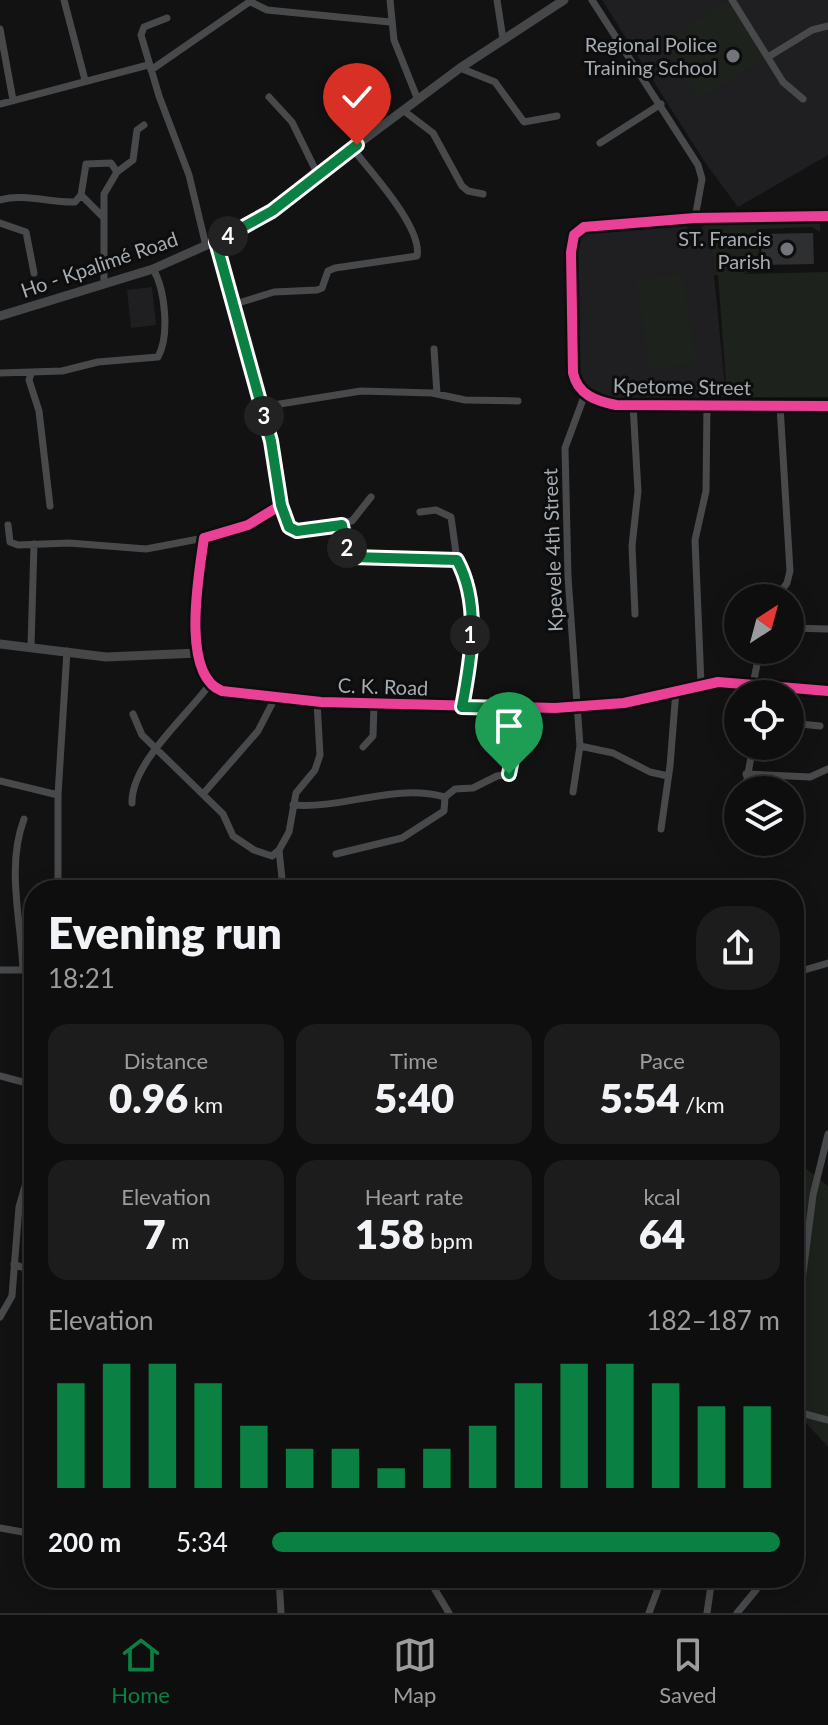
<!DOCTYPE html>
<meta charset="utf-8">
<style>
:root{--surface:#0e0e0e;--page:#1c1c1c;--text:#f1f3f6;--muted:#9b9c9e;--line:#2e2e2e;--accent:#0b8043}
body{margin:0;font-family:Lato,sans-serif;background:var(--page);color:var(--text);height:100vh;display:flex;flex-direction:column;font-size:30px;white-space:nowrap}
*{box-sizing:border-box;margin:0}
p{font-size:26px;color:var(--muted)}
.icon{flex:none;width:44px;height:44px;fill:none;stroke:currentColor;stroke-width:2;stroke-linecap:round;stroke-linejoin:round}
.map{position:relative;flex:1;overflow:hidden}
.side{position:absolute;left:24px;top:880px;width:780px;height:708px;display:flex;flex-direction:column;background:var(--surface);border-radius:32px;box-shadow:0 4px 20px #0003,0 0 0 2px var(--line)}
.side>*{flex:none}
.needle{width:52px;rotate:36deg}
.fabs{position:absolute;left:724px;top:584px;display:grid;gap:16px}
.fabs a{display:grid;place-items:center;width:80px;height:80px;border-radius:50%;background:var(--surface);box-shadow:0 4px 20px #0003,0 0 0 2px var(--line);font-size:40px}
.pin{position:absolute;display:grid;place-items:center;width:68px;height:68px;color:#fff;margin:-82px -34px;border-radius:50% 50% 50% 0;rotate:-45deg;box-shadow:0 0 8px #0007}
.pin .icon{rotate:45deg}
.km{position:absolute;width:40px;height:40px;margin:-20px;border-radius:50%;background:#222;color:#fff;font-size:22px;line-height:40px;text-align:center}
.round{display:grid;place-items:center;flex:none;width:84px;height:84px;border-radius:32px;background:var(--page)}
.overview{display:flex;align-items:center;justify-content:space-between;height:136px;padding:0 24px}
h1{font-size:44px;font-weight:800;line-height:60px}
.figures{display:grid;grid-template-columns:repeat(3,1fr);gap:12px;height:136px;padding:8px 24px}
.figures div{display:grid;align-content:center;border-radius:20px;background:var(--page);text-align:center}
.figures b{font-size:40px;font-weight:800}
.figures small{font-size:22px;font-weight:400}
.figures p{font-size:22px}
.chart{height:224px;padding:16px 24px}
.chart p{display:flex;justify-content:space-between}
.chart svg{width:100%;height:144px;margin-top:8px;stroke:var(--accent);stroke-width:6}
ul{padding:0 24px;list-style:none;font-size:26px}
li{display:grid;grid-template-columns:128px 96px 1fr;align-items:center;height:60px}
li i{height:20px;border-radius:10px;background:var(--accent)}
.menu{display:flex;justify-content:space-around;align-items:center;height:112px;border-top:2px solid var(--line);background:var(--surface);font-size:22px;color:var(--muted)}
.menu a{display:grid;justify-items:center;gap:4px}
.menu .on{color:var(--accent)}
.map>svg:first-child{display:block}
.built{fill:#1f1f21}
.green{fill:#1d221d}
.building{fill:#2e2f30}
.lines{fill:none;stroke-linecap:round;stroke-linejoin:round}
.street{stroke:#47494b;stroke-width:7}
.secondary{stroke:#464749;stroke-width:9}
.cycleway-casing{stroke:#0d0d0e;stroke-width:15}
.cycleway{stroke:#ea4096;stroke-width:10}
.route-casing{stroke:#fff;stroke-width:16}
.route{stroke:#0b8043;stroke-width:10}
.poi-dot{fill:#72767a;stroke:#0d0d0e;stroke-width:3}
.labels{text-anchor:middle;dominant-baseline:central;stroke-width:6;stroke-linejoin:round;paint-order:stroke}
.poi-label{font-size:20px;fill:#a5acb2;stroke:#0d0d0e;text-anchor:end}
.street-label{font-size:20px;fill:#a5acb2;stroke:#0d0d0e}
</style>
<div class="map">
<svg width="828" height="1613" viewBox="0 0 828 1613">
<rect width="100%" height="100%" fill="#121213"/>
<!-- built -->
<path class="built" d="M602,0H828V155L738,207L706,164Z
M709,224L726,397L611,398L585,385L577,371L576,284L578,241L582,234L687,225L688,233L702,232V226Z
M152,287L156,325L131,328L127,290Z"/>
<!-- green -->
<path class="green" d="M728,1L764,59L698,100L662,42Z
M820,223V232L812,227L761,229L758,233L760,270L741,274L828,272V397H727L718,275H714L709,224Z
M683,273L696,363L649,370L636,280Z
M794,1159L828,1186V1447L794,1410L800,1236H794Z"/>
<!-- building -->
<path class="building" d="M813,233L814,264L762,265L761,234Z"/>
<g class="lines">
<!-- street -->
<path class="street" d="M64,0L85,80
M390,0L394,40L418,100
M497,0L503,39
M592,0L698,165L702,179L695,218
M732,0L783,82L803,99
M251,2L267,10L390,22
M167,18L144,27L141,35L159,96L189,175L206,246
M0,29L13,100
M768,57L812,30L828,26
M460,68L495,82L524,122L557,116
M151,70L252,0
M269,97L292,122L318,175
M0,104L148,65
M404,111L433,133L462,186L468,191L483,194
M600,143L661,104
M81,195L104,218
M0,200C24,193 50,203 75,202L81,195L86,164L111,163L117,172
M828,216L695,218L584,227L574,235L571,252L573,373C578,395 596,401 616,405L828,406
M0,223L26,232L34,273
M104,284V194L117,172L133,160L137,130L144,125
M235,304L274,292L317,290L322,288L328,271L335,268L417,256C423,228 370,171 353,149
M434,349L437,394
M0,373L62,371L98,362L158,357C170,335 165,289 153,269
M31,374L29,380L39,411L50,506
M585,394L565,448L568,577L580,746L613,753L650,772L668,776
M633,405L638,491L632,546L635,614
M261,407L361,391L432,393L465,400L518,401
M281,505L289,527L297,531L352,521L371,497
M420,512L436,510L451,517L457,560L470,590V664L462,707
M8,525L10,542L18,545L69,543L146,549L204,538
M342,525L347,551L352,557L457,560
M776,598L787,583L790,571L780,406
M790,628L828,629
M31,646L34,544
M198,653L195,627L204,538L248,525L281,505L282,499L271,441L216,242
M701,684L695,540L706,491L707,405
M751,694L760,650
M133,714L142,735L223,814L233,836L254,850L272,856L279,850
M790,723L820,726
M363,747L373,736L374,704
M746,774L810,777L828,769
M0,781L58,795
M745,790L753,746
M573,792L580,746
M203,794L258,731L276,696
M132,803C131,763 187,716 210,684
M293,805C345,809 393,783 445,797L455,789L473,788L497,776L509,774L514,750L515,708
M661,829L670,766L676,690
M336,854L402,838L444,811L445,797
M283,888L279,850L289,832L296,793L315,770L320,755L317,702
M58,890V795L67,651
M0,970H34
M23,970C21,919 6,867 24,819
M794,973L828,963
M0,1076L34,1085
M14,1264L34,1272
M0,1317L12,1296L19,1207L34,1155
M794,1343L813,1195L828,1134
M794,1411L828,1420
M0,1528L34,1534
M279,1578L281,1613
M428,1578L449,1613
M649,1613L662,1578
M707,1613L712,1578
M737,1613L756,1590"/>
<!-- secondary -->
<path class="secondary" d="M0,316L153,269L245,228L460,68L564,0
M0,644L106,657L198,653L202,670L218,690L321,702L555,708L624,703L718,682L828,691"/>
<!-- cycleway casing -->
<g class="cycleway-casing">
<path id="cycleway" d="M828,216L695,218L584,227L574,235L571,252L573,373C578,395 596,401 616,405L828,406
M216,242L271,441L282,499L281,505L248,525L204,538C199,574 180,675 222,691L321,702L555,708L624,703L718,682L828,691"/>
</g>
<!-- cycleway -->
<use href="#cycleway" class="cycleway"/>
</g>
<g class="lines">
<!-- route casing -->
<g class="route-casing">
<path id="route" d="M357,145L272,211L216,242L271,441L281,505L289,527L297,531L342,525L347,551L352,557L457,560C481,604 471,660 462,707L515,708L514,750L509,774"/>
</g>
<!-- route -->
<use href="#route" class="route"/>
</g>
<!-- markers -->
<g class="poi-dot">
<circle cx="733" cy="56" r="8"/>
<circle cx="787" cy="249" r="8"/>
</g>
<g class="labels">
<!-- poi labels -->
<g class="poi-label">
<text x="717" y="44">Regional Police<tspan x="717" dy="23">Training School</tspan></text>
<text x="771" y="238">ST. Francis<tspan x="771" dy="23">Parish</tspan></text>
</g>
<!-- street labels -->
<g class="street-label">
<text transform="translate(99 264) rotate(-19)">Ho - Kpalimé Road</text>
<text transform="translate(682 386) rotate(1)">Kpetome Street</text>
<text transform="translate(552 550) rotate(-92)">Kpevele 4th Street</text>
<text transform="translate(383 686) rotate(2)">C. K. Road</text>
</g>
</g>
</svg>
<div class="fabs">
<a><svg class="needle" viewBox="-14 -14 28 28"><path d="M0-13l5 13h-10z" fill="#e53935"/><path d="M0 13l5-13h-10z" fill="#9b9c9e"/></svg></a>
<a><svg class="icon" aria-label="locate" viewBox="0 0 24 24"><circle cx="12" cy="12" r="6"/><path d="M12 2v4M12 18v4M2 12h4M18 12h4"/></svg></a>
<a><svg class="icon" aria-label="layers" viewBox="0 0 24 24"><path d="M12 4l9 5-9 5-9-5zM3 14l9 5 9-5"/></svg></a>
</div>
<div class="pin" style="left:509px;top:774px;background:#1e9e55"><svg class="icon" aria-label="arrive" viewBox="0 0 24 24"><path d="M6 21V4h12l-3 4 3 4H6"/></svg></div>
<div class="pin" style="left:357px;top:145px;background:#d93025"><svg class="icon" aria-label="check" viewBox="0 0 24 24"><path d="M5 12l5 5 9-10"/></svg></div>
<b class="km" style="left:470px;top:635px">1</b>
<b class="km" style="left:347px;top:548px">2</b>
<b class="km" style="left:264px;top:416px">3</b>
<b class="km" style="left:228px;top:236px">4</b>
<section class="side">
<div class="overview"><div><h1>Evening run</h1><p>18:21</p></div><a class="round"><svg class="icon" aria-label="share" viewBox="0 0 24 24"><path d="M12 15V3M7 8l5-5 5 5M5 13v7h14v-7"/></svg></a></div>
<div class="figures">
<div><p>Distance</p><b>0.96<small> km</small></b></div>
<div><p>Time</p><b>5:40</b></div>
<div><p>Pace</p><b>5:54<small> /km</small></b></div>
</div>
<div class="figures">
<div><p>Elevation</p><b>7<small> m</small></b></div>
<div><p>Heart rate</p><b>158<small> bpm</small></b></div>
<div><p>kcal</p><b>64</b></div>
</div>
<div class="chart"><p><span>Elevation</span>182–187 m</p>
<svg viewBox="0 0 160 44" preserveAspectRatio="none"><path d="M5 44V12M15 44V6M25 44V6M35 44V12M45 44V25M55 44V32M65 44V32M75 44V38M85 44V32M95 44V25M105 44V12M115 44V6M125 44V6M135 44V12M145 44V19M155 44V19"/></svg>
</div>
<ul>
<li><b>200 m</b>5:34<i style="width:100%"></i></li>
</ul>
</section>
</div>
<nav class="menu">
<a class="on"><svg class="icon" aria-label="home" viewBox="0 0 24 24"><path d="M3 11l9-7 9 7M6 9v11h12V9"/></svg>Home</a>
<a><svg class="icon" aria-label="map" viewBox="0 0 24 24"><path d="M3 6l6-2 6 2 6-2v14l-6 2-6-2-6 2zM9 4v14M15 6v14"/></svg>Map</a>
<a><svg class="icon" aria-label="saved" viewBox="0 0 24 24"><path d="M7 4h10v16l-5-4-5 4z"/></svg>Saved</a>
</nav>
